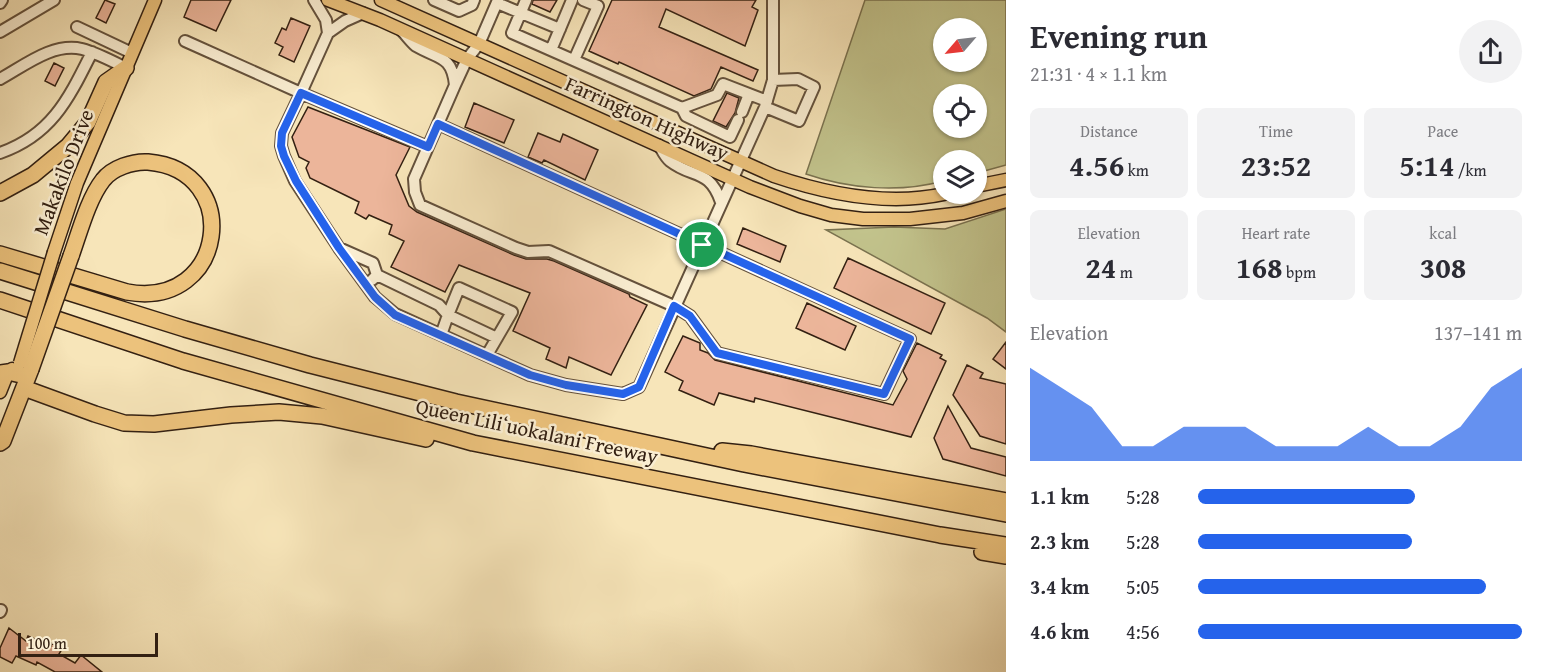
<!DOCTYPE html>
<meta charset="utf-8">
<style>
:root{--surface:#fff;--page:#f2f2f3;--text:#2b2b33;--muted:#7c7c81;--accent:#2563eb}
body{margin:0;font-family:"Gentium Book Plus",serif;background:var(--page);color:var(--text);height:100vh;display:flex;flex-direction:column;font-size:22px;white-space:nowrap}
*{box-sizing:border-box;margin:0}
p{font-size:20px;color:var(--muted)}
.icon{flex:none;width:33px;height:33px;fill:none;stroke:currentColor;stroke-width:2;stroke-linecap:round;stroke-linejoin:round}
.map{position:relative;flex:1;overflow:hidden}
.drawer{display:flex;flex-direction:column;background:var(--surface);width:540px}
.drawer>*{flex:none}
.needle{width:39px;rotate:242deg}
.tools{position:absolute;left:933px;top:18px;display:grid;gap:12px}
.tools a{display:grid;place-items:center;width:54px;height:54px;border-radius:50%;background:var(--surface);box-shadow:0 2px 4px #0004;font-size:30px}
.scale{position:absolute;left:18px;bottom:15px;width:140px;box-sizing:border-box;padding-left:6px;border:3px solid #332012;border-top:0;font-size:16px;line-height:21px;white-space:nowrap;color:#332012;-webkit-text-stroke:4px #faeed2;paint-order:stroke}
.pin{position:absolute;display:grid;place-items:center;width:51px;height:51px;color:#fff;margin:-26px;border:3px solid #fff;border-radius:50%;box-shadow:0 2px 6px #0007}
.round{display:grid;place-items:center;flex:none;width:63px;height:63px;border-radius:32px;background:var(--page)}
.headline{display:flex;align-items:center;justify-content:space-between;height:102px;padding:0 24px}
h1{font-size:33px;font-weight:600;line-height:45px}
.figures{display:grid;grid-template-columns:repeat(3,1fr);gap:9px;height:102px;padding:6px 24px}
.figures div{display:grid;align-content:center;border-radius:9px;background:var(--page);text-align:center}
.figures b{font-size:30px;font-weight:600}
.figures small{font-size:16px;font-weight:400}
.figures p{font-size:16px}
.chart{height:168px;padding:12px 24px}
.chart p{display:flex;justify-content:space-between}
.chart svg{width:100%;height:108px;margin-top:6px;fill:var(--accent);opacity:.7}
ul{padding:0 24px;list-style:none;font-size:20px}
li{display:grid;grid-template-columns:96px 72px 1fr;align-items:center;height:45px}
li i{height:15px;border-radius:8px;background:var(--accent)}
main{display:flex;flex:1;min-height:0}
.map>svg:first-child{display:block}
.green{fill:#c2c38c;stroke:#7a724f;stroke-width:1.5;fill-rule:evenodd}
.building{fill:#ecb59a;stroke:#332012;stroke-width:1.5}
.lines{fill:none;stroke-linecap:round;stroke-linejoin:round}
.minor-casing{stroke:#64513c;stroke-width:14}
.major-casing{stroke:#332012;stroke-width:15}
.highway-casing{stroke:#332012;stroke-width:18}
.minor{stroke:#faeed2;stroke-width:10}
.major{stroke:#ecc27c;stroke-width:12}
.highway{stroke:#ecc27c;stroke-width:15}
.major-bridge-casing{stroke:#332012;stroke-width:15;stroke-linecap:butt}
.highway-bridge-casing{stroke:#332012;stroke-width:18;stroke-linecap:butt}
.major-bridge{stroke:#ecc27c;stroke-width:12}
.highway-bridge{stroke:#ecc27c;stroke-width:15}
.route-casing{stroke:#fff;stroke-width:12}
.route{stroke:#2563eb;stroke-width:8}
.labels{text-anchor:middle;dominant-baseline:central;stroke-width:5;stroke-linejoin:round;paint-order:stroke}
.street-label{font-size:21px;fill:#332012;stroke:#faeed2}
</style>
<main>
<div class="map">
<svg width="1006" height="672" viewBox="0 0 1006 672">
<rect width="100%" height="100%" fill="#f7e5b9"/>
<filter id="stains"><feTurbulence type="fractalNoise" baseFrequency=".00333" numOctaves="4"/><feColorMatrix values="0 0 0 0 .2 0 0 0 0 .09 0 0 0 0 .02 0 0 0 .5 -.17"/></filter>
<radialGradient id="worn" r=".72"><stop offset=".6" stop-color="#630" stop-opacity="0"/><stop offset="1" stop-color="#630" stop-opacity=".3"/></radialGradient>
<!-- green -->
<path class="green" d="M865,0H1006V165L977,173L976,160H944L943,181C900,193 849,189 806,174ZM944,28H976V62H944ZM944,94H976V128H944Z
M1006,209V332L987,318L826,230L894,227L945,229Z"/>
<!-- building -->
<path class="building" d="M105,0L115,4L106,23L96,18Z
M191,0H231L216,31L184,17Z
M533,0H557L550,12L532,4Z
M612,0H756L752,7L758,10L745,46L666,9L659,27L758,70L753,81L721,67L711,89L694,96L619,62L618,64L589,51Z
M291,18L310,26L294,62L279,55L283,47L275,43L282,28L286,30Z
M54,63L64,68L55,86L45,81Z
M727,93L739,98L735,113L726,127L713,121Z
M474,103L514,120L504,143L465,127Z
M308,107L410,147L396,175L409,206L417,212L514,255L526,259H547L554,261L629,294L630,297L647,305L611,375L569,357L566,368L546,359L550,348L513,331L530,293L459,265L445,292L391,267L404,241L389,234L392,225L369,215L366,219L355,213L359,202L310,178L306,168L309,162L299,157L292,137Z
M538,133L560,142L563,134L598,150L585,180L544,160L542,163L528,157Z
M743,228L786,246L780,262L737,244Z
M848,258L945,303L931,334L834,288Z
M807,303L856,326L845,350L796,328Z
M683,336L700,343V350L708,353L715,360L893,405L907,379L903,371L917,343L942,355L940,358L946,361L911,437L755,398L754,402L719,393L714,405L679,390L683,381L665,372Z
M1006,342V369L993,359Z
M967,365L983,373L980,378L1006,384V444L980,436L953,395Z
M948,406L971,448L1006,457V476L943,459L934,438Z
M9,628L26,641L28,636L51,646L52,643L62,649L59,654L75,663L81,655L102,672H55L37,662L36,665L16,656L12,663L0,657V648Z"/>
<g class="lines">
<!-- minor casing -->
<g class="minor-casing">
<path id="minor" d="M314,0L326,20L328,33
M434,0L459,11L472,5L474,0
M526,0L512,33L682,108L717,95L723,84L767,101
M0,3L2,0
M497,3L560,29
M77,27L132,53
M402,31C407,36 411,42 416,46C438,59 452,55 455,85
M0,32L54,0
M185,41L301,93L328,33L345,21L363,13
M551,50L572,0
M574,60L598,6L583,0
M0,79C24,66 53,42 82,49C97,53 112,61 126,68
M765,107L799,121L814,87L798,79L773,80
M682,108L686,116L730,137L738,120
M742,112L749,94
M438,124L910,339L884,394L717,353L690,316L674,306L549,251L528,252L516,248L420,205L415,192L414,179L455,85L467,59L479,44L498,0
M659,145C662,150 665,157 670,161C693,179 709,168 721,202
M428,147L301,93L282,133L281,146L284,156L295,181L339,248L375,297L395,314L530,375L566,385L623,394L639,387L765,107L773,80V0
M0,153C52,135 69,98 92,52
M339,248L373,263L377,275L372,280
M377,275L439,305L448,315L459,288L512,312L487,355
M441,335L448,315L497,338
M0,612L1,610"/>
</g>
<!-- major casing -->
<g class="major-casing">
<path id="major" d="M328,0L380,20L750,187L800,206L831,215L863,219H910L963,213L1006,201
M381,0L774,176C827,194 889,206 944,194
M976,186L1006,180
M54,252L77,183L155,0
M0,392L8,372L12,369"/>
</g>
<!-- highway casing -->
<g class="highway-casing">
<path id="highway" d="M0,193L33,175L68,146L88,122L106,82L126,68
M0,254L127,292C227,310 244,170 148,162C133,161 112,168 103,180C88,199 79,234 71,256
M0,271L185,329L310,365L456,402L744,464L1006,514
M0,300L183,361L473,443L940,535L1006,545
M0,373L8,372L21,375
M24,388L95,414L124,423L154,424L231,415L279,412L322,416L426,439
M0,443L3,441L31,369
M722,451L751,454L1006,501
M982,552L1006,556"/>
</g>
<!-- minor -->
<use href="#minor" class="minor"/>
<!-- major -->
<use href="#major" class="major"/>
<!-- highway -->
<use href="#highway" class="highway"/>
<!-- major-bridge casing -->
<g class="major-bridge-casing">
<path id="major-bridge" d="M20,363L54,252"/>
</g>
<!-- highway-bridge casing -->
<g class="highway-bridge-casing">
<path id="highway-bridge" d="M31,369L71,256"/>
</g>
<!-- major-bridge -->
<use href="#major-bridge" class="major-bridge"/>
<!-- highway-bridge -->
<use href="#highway-bridge" class="highway-bridge"/>
</g>
<g class="lines">
<!-- route casing -->
<g class="route-casing">
<path id="route" d="M301,93L428,147L438,124L910,339L884,394L717,353L690,316L674,306L639,387L623,394L566,385L530,375L395,315L375,297L339,248L296,181L284,156L281,146L282,133Z"/>
</g>
<!-- route -->
<use href="#route" class="route"/>
</g>
<g class="labels">
<!-- street labels -->
<g class="street-label">
<text transform="translate(647 118) rotate(24)">Farrington Highway</text>
<text transform="translate(63 172) rotate(-69)">Makakilo Drive</text>
<text transform="translate(537 431) rotate(12)">Queen Liliʻuokalani Freeway</text>
</g>
</g>
<rect width="100%" height="100%" filter="url(#stains)"/>
<rect width="100%" height="100%" fill="url(#worn)"/>
</svg>
<div class="tools">
<a><svg class="needle" viewBox="-14 -14 28 28"><path d="M0-13l5 13h-10z" fill="#e53935"/><path d="M0 13l5-13h-10z" fill="#7c7c81"/></svg></a>
<a><svg class="icon" aria-label="locate" viewBox="0 0 24 24"><circle cx="12" cy="12" r="6"/><path d="M12 2v4M12 18v4M2 12h4M18 12h4"/></svg></a>
<a><svg class="icon" aria-label="layers" viewBox="0 0 24 24"><path d="M12 4l9 5-9 5-9-5zM3 14l9 5 9-5"/></svg></a>
</div>
<div class="scale">100 m</div>
<div class="pin" style="left:702px;top:245px;background:#1e9e55"><svg class="icon" aria-label="arrive" viewBox="0 0 24 24"><path d="M6 21V4h12l-3 4 3 4H6"/></svg></div>
</div>
<section class="drawer">
<div class="headline"><div><h1>Evening run</h1><p>21:31 · 4 × 1.1 km</p></div><a class="round"><svg class="icon" aria-label="share" viewBox="0 0 24 24"><path d="M12 15V3M7 8l5-5 5 5M5 13v7h14v-7"/></svg></a></div>
<div class="figures">
<div><p>Distance</p><b>4.56<small> km</small></b></div>
<div><p>Time</p><b>23:52</b></div>
<div><p>Pace</p><b>5:14<small> /km</small></b></div>
</div>
<div class="figures">
<div><p>Elevation</p><b>24<small> m</small></b></div>
<div><p>Heart rate</p><b>168<small> bpm</small></b></div>
<div><p>kcal</p><b>308</b></div>
</div>
<div class="chart"><p><span>Elevation</span>137–141 m</p>
<svg viewBox="0 0 160 44" preserveAspectRatio="none"><path d="M0 44V6L10 14L20 22L30 38L40 38L50 30L60 30L70 30L80 38L90 38L100 38L110 30L120 38L130 38L140 30L150 14L160 6V44z"/></svg>
</div>
<ul>
<li><b>1.1 km</b>5:28<i style="width:67%"></i></li>
<li><b>2.3 km</b>5:28<i style="width:66%"></i></li>
<li><b>3.4 km</b>5:05<i style="width:89%"></i></li>
<li><b>4.6 km</b>4:56<i style="width:100%"></i></li>
</ul>
</section>
</main>
